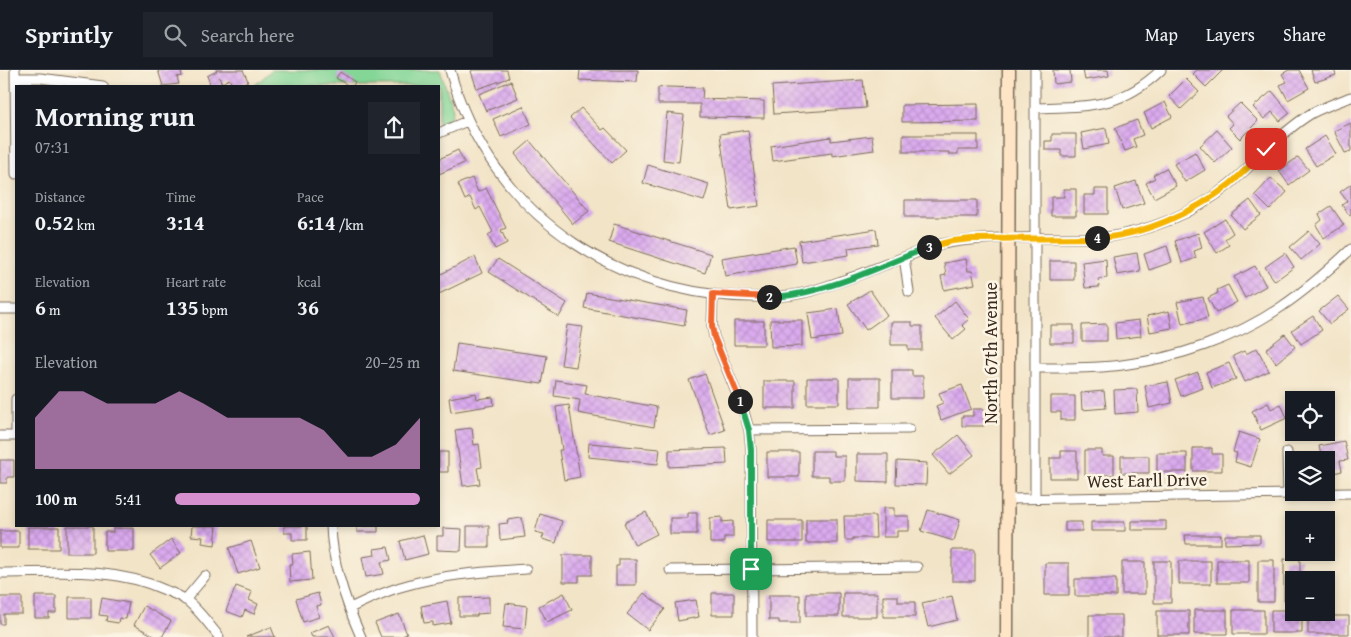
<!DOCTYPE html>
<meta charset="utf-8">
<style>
:root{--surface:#171b24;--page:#20242c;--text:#f1f3f6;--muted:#9ea1a6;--line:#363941;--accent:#d690ce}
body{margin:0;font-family:"Gentium Book Plus",serif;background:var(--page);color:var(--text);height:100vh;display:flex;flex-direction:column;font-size:19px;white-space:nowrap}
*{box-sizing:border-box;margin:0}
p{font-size:16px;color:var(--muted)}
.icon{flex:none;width:28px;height:28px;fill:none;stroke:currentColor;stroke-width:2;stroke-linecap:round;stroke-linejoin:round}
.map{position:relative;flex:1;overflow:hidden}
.drawer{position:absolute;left:15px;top:15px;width:425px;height:442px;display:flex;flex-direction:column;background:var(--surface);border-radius:0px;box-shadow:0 2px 8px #0003}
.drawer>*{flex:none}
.buttons{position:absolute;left:1285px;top:321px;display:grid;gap:10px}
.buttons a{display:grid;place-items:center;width:50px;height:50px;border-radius:0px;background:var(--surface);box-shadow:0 2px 8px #0003;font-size:25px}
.pin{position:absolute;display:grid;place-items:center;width:42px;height:42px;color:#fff;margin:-21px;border-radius:10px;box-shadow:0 2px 8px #0006}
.km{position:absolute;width:25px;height:25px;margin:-12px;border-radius:50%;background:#222;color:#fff;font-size:14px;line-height:25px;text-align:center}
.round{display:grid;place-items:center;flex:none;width:52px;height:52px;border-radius:0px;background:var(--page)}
.overview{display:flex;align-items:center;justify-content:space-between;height:85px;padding:0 20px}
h1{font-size:28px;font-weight:700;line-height:38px}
.stats{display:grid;grid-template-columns:repeat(3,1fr);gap:8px;height:85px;padding:5px 20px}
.stats div{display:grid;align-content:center}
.stats b{font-size:21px;font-weight:700}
.stats small{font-size:14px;font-weight:400}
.stats p{font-size:14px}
.chart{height:140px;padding:10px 20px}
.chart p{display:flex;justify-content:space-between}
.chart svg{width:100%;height:90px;margin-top:5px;fill:var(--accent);opacity:.7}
ul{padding:0 20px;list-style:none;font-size:16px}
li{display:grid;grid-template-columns:80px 60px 1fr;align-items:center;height:38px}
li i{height:12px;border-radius:6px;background:var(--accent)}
header{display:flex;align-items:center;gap:30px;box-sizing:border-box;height:70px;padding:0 25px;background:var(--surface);border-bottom:1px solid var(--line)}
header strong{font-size:24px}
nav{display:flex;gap:28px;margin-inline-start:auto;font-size:18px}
.search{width:350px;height:45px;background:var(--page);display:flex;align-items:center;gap:12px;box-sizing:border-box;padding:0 18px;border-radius:0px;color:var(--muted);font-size:19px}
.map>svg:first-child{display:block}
.green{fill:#84d697;stroke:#60805a}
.building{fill:url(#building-cross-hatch)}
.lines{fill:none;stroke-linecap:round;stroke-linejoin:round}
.minor-casing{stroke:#7b6b59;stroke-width:11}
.secondary-casing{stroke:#7b6b59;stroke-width:15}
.minor{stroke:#fff;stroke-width:9}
.secondary{stroke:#fde5c5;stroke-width:12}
.split-1-casing{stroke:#fff;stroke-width:10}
.split-2-casing{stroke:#fff;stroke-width:10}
.split-3-casing{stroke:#fff;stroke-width:10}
.split-4-casing{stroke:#fff;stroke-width:10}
.split-5-casing{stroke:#fff;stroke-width:10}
.split-1{stroke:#22a559;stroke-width:6}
.split-2{stroke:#f0652b;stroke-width:6}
.split-3{stroke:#22a559;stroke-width:6}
.split-4{stroke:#f5b400;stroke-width:6}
.split-5{stroke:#f5b400;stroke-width:6}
.labels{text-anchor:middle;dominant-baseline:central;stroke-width:5;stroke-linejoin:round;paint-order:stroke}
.street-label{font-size:18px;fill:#3b2a1e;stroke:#fcf5e5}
</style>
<header>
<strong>Sprintly</strong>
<div class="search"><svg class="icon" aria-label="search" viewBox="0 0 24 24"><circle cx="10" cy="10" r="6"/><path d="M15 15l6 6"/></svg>Search here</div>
<nav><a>Map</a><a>Layers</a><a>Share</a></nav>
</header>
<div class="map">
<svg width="1351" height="567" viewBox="0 0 1351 567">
<defs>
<pattern id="building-cross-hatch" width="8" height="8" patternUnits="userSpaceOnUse" patternTransform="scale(1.25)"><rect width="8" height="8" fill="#daaaee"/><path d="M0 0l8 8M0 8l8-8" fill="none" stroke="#bc92cc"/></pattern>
</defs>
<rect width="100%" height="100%" fill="#fcf5e5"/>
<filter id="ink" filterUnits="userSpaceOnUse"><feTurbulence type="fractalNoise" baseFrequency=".02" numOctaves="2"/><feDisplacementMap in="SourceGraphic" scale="10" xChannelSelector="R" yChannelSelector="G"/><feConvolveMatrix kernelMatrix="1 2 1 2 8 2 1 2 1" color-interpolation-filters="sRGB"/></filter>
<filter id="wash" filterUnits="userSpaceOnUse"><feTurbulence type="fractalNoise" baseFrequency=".0096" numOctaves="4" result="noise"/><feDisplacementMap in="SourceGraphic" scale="20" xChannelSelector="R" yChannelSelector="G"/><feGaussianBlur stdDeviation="1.12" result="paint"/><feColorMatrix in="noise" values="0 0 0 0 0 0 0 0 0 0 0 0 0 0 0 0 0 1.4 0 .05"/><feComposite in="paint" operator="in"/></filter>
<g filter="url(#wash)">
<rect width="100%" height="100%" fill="#f2e4c7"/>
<!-- green -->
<path class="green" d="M272,0H440L453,39C453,48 446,51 439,55V16H254Z"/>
<g id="blocks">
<!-- building -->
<path class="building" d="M158,0H181L182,6L177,7L179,14L163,16Z
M216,0H243L248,11L237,16H233L229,9L222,13L219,7L223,16H211L207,6L217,1Z
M473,0H507L509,8L477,19L471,1Z
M580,0H638L637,12L579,10Z
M1053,0H1070L1071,12L1054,14Z
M1083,0H1108L1109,6L1085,10Z
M1197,0H1223L1206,17L1193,4Z
M1289,0H1299L1309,18L1288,30L1280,15L1287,12L1282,4Z
M1311,0H1334L1336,5L1315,12Z
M340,2L355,12L353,16H349L336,8Z
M1186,9L1199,22L1181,39L1169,26Z
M863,10L866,38L774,44L772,16Z
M511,11L518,28L486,41L479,24Z
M667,17L703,18L702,29L764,31V48L700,47V34H658V18Z
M1272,21L1290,43L1280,51L1272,42L1264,49L1253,37Z
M1165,32L1172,47L1151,58L1144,43Z
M1240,33L1258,51L1240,69L1229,58L1233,54L1226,46Z
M978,34V51L902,52V35Z
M523,36L531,54L501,67L493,49Z
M581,38L602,60L605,58L626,80L612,93L570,48Z
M667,43L684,45L679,92L663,90Z
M1137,50L1143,65L1133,69L1136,77L1125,81L1115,58Z
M1351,53V81L1345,83L1334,61Z
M1106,58L1109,74L1084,79L1081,63Z
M748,60L759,136L731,140L720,64Z
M1217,60L1232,77L1215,93L1200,76Z
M1052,64H1076V86H1061V80H1045V71H1052Z
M903,65H978V80H958V84H949V82H903Z
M872,66L874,80L832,86V83L773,91L771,76L831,67V71Z
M1325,66L1336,84L1316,96L1305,79Z
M530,71L589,141L573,154L515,84Z
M458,80L464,93L439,104V89Z
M1195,82L1205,100L1185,112L1174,94Z
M1298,87L1309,100L1289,115L1279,101Z
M648,95L709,114L704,131L643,113Z
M1166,98L1176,116L1154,128L1146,113L1155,108L1153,105Z
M472,108L478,122L486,118L506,158L501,160L507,173L495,179L488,165L493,162L480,137L476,140L470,127L465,130L458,114Z
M1271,108L1287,122L1270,140L1255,125Z
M1136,111L1144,133L1122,140L1115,118Z
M1351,114V144L1349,145L1342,135L1347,131L1340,122Z
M1064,119H1076V146H1051V127H1064Z
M1095,119H1108V144H1084V125H1095Z
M905,130H977V147H905Z
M1250,130L1261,145L1243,159L1231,145Z
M1331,136L1344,155L1324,168L1316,155L1322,150L1319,144Z
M1225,149L1233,163L1225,169L1229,175L1217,183L1204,162Z
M614,154L711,184L705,203L609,172Z
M876,159L878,174L848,178L849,185L802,192L799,171Z
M1309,161L1320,174L1301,190L1290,177Z
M1198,163L1202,178L1194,181L1196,188L1182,193L1175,171Z
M794,176L797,194L725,206L722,188Z
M1167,176L1172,192L1149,200L1144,184Z
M1137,183L1140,201L1117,205L1113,187Z
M1285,183L1294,197L1275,211L1265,197Z
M475,187L482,203L439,224V205Z
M498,189L567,233L559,247L489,202Z
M966,189L968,201H972L975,214L944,220L941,206L946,205L944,193Z
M1106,189L1107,208L1098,209L1099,217L1085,218L1082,192Z
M1050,191H1074V210H1050Z
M1255,196L1266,216L1245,228L1234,207Z
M1228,215L1237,232L1216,243L1208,228L1218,223L1217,220Z
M870,220L887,245L866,260L848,234Z
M587,223L687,240L684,256L584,238Z
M1338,226L1349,239L1330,254L1319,241Z
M1203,227L1208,248L1182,254L1177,232Z
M955,231L969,249L962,255L966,259L953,270L935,248Z
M838,239L842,266L812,270L808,243Z
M1169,241L1172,258L1150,262L1147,246Z
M1313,246L1322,260L1301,274L1292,260Z
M770,250H802V276L771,277Z
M1139,250L1141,266L1116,269L1115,253Z
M734,251H764V275H734Z
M891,252H912V256H922V280H908V275H891Z
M1107,254V271H1082V255Z
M567,255L583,257L576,297L561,295Z
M1050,255H1074V273H1050Z
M1285,264L1295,277L1276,293L1266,279Z
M457,273L547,286L542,314L453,301Z
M1257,278L1269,301L1245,312L1233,286L1244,281L1246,284Z
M1229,293L1236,309L1212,318L1206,302Z
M892,300H912V306H923V328H892Z
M1198,302L1203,318L1181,326L1175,310Z
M705,304L725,360L710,365L689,310Z
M807,308H839V334H807Z
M849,308H880V337H849Z
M556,310L587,315L585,324L657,337L654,357L578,343L580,330L554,326Z
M764,311H795V338H764Z
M1168,312L1172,333L1149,338L1145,316Z
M962,315L971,339L941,350L936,336L943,333L939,323Z
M1137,319L1138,342L1115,344L1114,320Z
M1104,321L1106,338L1082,340L1081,323Z
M476,323L477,329L493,327L494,335L451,342L449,328Z
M1051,326H1075V350H1061V342H1051Z
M1268,333L1271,339L1281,334L1287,348L1261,360L1252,341Z
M569,335L580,407L564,410L559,380H562L556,337Z
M973,339H984V356H962V346H973Z
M472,358L474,375L479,374L482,397L477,398L480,414L463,416L455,360Z
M1239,362L1260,369L1251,397L1235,392L1237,383L1233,382Z
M958,365L974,385L949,404L933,385Z
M1344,371L1348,390L1340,391L1342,401L1326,405V390H1322L1319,376Z
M589,373L660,379L658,394L588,387Z
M726,378L727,394L669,397V380Z
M1193,378H1212V384H1222V401H1193Z
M1085,380H1102V386H1114V405H1085Z
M812,381H833V386H845V411H829V406H812Z
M1061,381H1077V408H1050V388H1061Z
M439,382H448V402H439Z
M767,382H799V407H767Z
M1157,383H1187V402H1157Z
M857,384H888V412L857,411Z
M1121,386H1149V403H1121Z
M0,390H14V407H7V413H0Z
M897,391L927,393L926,415L896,414Z
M883,438H894V446H909V461H897V467H883Z
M928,440L960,450L954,471L921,461Z
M646,442L657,464L635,475L624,453Z
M688,443H697V464H670V448H688Z
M540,444L562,451L556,473L542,469L544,464L535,462Z
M844,446H875L876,468H853V470H845Z
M722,447V452L733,451V467H724V473H710V448Z
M522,448L525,467L500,470L499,454L508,453L507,450Z
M806,449H837V473H806Z
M768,450H802V472H768Z
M1131,451H1166V460H1131Z
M1065,452H1082V461H1065Z
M1091,452H1125V461H1091Z
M67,456H93V483H67Z
M192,456H217L215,475L202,473L203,467L191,466Z
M284,456H307V470H292V463H284Z
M357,456H378V462H357Z
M467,456H489V477H467Z
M28,457H59V479H28Z
M113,458H134V481H105V462H113Z
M443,458L462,459L461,481L437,480V466H443Z
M0,461H19V478H0Z
M423,465L428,484L405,490L400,471Z
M1185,465H1221V474H1186Z
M1225,465H1260V473L1225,474Z
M171,469L181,483L160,498L150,485Z
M251,471L260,497L238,504L229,478Z
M388,477L391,490L381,492L384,504L366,507L362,487L375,485L374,479Z
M952,480H975V511H952Z
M310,482L312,510L290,512L289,494H293L292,484Z
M563,485H592V505H579V512H563Z
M619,489H636V515H616V496H619Z
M1284,489H1300V510H1294V531H1284Z
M1217,490H1249V513H1217Z
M1258,490H1274V532H1258Z
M1154,491H1171V533H1154Z
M1179,491H1211V514H1179Z
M1122,492H1145V524H1122Z
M1045,493H1069V525H1045Z
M1075,509H1116V526H1075Z
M236,516L252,522L249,530L258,534L254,544L245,540L242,547L226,541Z
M318,523L321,535L316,536L319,547L303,552L296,529Z
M564,523L572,540L547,552L539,536Z
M644,523L665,539L648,560L627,544Z
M712,523H734V545H712Z
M806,523H839V546H806Z
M843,523H877V547H843Z
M769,525H800V553H779V550H769Z
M35,526H56V543H49V548H35Z
M883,526H898V532H915V547H883Z
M952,526L957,550L928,557L922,533Z
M0,527H22V544H4V554H0Z
M69,527H91V548H69Z
M489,527V543L477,544V546H459V528Z
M102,528L129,533L126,549L119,548L118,553L106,551L107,546L99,545Z
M696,530L699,547L678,551L675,533Z
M1326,530H1333V541H1326Z
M447,531L451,553L433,556V552L424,553L421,536Z
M506,533L527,536L525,559L503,557Z
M144,536L171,551L162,567H156L134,555Z
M1194,540H1227V564H1194Z
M1233,540H1264V564H1233Z
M1271,540H1294V542H1302V563H1271Z
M1157,541H1189V565H1157Z
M399,544L407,564L400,567H381L375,553Z
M1089,545H1122V567H1089Z
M1308,546H1349V564H1308Z
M329,555L335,567H312L310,563Z
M271,557L275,567H246Z"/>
</g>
</g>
<g filter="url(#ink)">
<use href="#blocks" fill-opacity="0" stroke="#7b6b59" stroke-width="1"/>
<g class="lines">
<!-- minor casing -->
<g class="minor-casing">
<path id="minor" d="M15,0L16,104
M450,0C490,149 631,238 783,226C809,224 832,214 856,206C883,195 910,185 937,175C989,164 1046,169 1099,168C1146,163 1195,144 1231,113C1258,90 1281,62 1312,43C1324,37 1338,32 1351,27
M15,8H40L103,16
M1035,38C1088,36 1120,39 1161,0
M439,63L467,51
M904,187L909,222
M713,224L712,256L714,267L744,342L749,360L751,380L752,567
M0,239H16
M1035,298C1064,298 1093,299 1122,295C1177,288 1234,269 1281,237C1306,220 1329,200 1351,179
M749,360L909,359
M0,366H16
M16,366V329
M1287,382L1288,424
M1035,428V0
M1006,429L1351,423
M331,456C332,494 346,533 361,567
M670,500L917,497
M0,503C56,503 113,496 165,520C172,523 180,526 186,530C199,540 209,554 219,567
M185,530L205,506
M350,538C367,530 385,521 404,516C444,504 485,502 526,499"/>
</g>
<!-- secondary casing -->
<g class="secondary-casing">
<path id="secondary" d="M1007,567L1009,0"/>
</g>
<!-- minor -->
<use href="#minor" class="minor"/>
<!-- secondary -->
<use href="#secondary" class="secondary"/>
</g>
</g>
<g class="lines" filter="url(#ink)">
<!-- split-1 casing -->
<g class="split-1-casing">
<path id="split-1" d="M740,331L749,360L751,380V499"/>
</g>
<!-- split-2 casing -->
<g class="split-2-casing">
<path id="split-2" d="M740,331L714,267L712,256L713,224L769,227"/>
</g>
<!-- split-3 casing -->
<g class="split-3-casing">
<path id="split-3" d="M769,227C821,226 881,196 929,177"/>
</g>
<!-- split-4 casing -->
<g class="split-4-casing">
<path id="split-4" d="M929,177L952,171L972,169L1097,168"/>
</g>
<!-- split-5 casing -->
<g class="split-5-casing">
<path id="split-5" d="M1097,168C1142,166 1195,142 1230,114C1243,103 1254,91 1266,79"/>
</g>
<!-- split-1 -->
<use href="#split-1" class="split-1"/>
<!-- split-2 -->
<use href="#split-2" class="split-2"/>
<!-- split-3 -->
<use href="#split-3" class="split-3"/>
<!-- split-4 -->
<use href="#split-4" class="split-4"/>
<!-- split-5 -->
<use href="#split-5" class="split-5"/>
</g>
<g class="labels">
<!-- street labels -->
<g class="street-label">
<text transform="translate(990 283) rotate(-90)">North 67th Avenue</text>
<text transform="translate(1147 410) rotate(-1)">West Earll Drive</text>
</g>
</g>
</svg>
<div class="buttons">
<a><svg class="icon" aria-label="locate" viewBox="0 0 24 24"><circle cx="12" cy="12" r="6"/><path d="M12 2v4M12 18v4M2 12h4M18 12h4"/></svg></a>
<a><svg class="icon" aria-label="layers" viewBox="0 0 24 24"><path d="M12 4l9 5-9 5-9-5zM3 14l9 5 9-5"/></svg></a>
<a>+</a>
<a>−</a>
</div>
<div class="pin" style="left:751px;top:499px;background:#1e9e55"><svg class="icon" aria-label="arrive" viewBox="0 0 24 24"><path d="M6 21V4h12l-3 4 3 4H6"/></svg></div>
<div class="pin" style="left:1266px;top:79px;background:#d93025"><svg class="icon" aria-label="check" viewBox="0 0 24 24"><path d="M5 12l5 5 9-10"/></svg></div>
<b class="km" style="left:740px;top:331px">1</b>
<b class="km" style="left:769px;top:227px">2</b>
<b class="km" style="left:929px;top:177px">3</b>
<b class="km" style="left:1097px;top:168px">4</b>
<section class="drawer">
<div class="overview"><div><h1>Morning run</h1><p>07:31</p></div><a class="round"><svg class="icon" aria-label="share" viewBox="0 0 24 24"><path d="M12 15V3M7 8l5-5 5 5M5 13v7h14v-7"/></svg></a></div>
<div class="stats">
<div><p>Distance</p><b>0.52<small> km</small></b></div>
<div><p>Time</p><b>3:14</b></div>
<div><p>Pace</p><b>6:14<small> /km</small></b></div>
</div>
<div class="stats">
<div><p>Elevation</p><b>6<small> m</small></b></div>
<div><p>Heart rate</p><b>135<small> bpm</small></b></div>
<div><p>kcal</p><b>36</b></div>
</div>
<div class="chart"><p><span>Elevation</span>20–25 m</p>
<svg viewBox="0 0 160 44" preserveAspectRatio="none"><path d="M0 44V19L10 6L20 6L30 12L40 12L50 12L60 6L70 12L80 19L90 19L100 19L110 19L120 25L130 38L140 38L150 32L160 19V44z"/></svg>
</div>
<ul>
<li><b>100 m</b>5:41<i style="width:100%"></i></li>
</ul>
</section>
</div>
